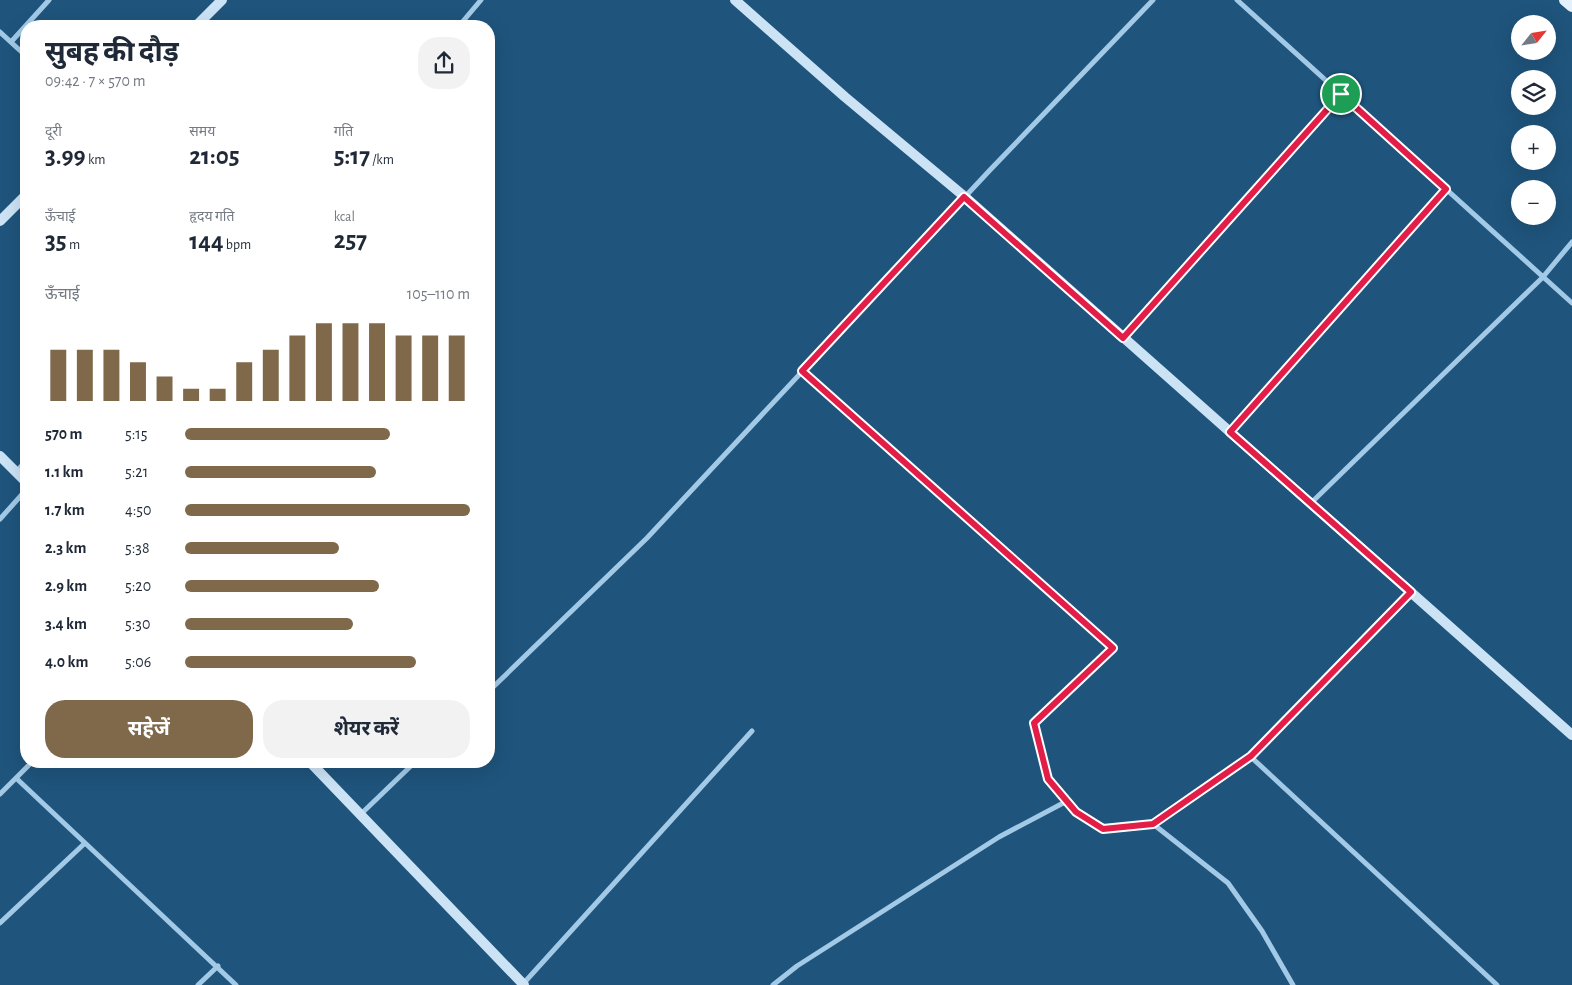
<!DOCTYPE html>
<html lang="hi">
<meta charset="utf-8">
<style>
:root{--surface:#fff;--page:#f2f2f3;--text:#1f2937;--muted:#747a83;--accent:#7f694a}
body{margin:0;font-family:"Alegreya Sans","Noto Sans Devanagari",sans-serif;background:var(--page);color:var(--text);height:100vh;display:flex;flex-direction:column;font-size:19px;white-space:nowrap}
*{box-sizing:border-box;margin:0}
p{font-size:16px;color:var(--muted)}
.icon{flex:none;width:28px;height:28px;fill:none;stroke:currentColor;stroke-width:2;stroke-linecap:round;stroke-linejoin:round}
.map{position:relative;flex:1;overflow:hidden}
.side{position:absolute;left:20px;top:20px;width:475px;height:748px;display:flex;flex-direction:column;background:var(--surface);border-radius:20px;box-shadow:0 5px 20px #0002}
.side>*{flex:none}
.needle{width:32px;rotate:60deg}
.buttons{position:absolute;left:1511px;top:15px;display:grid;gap:10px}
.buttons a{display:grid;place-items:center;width:45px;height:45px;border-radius:50%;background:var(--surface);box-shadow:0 5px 20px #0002;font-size:25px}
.pin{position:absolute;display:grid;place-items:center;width:42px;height:42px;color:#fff;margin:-21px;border:2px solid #fff;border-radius:50%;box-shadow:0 1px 5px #0007}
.round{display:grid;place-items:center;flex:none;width:52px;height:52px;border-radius:20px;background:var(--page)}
.head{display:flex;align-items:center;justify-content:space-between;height:85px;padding:0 25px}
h1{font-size:28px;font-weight:700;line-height:38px}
.metrics{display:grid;grid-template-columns:repeat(3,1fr);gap:8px;height:85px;padding:5px 25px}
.metrics div{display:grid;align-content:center}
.metrics b{font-size:25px;font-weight:700}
.metrics small{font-size:14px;font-weight:400}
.metrics p{font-size:14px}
.chart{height:140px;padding:10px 25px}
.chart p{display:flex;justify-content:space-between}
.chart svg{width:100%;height:90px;margin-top:5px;stroke:var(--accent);stroke-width:6}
.button{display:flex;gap:10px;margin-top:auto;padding:10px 25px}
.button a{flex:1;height:58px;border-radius:20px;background:var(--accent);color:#fff;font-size:20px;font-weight:700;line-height:58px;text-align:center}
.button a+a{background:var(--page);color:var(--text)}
ul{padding:0 25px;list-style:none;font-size:16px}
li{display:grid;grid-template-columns:80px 60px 1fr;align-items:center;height:38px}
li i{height:12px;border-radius:6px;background:var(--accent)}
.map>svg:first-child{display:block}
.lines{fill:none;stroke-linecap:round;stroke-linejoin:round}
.street{stroke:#a2cae7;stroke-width:5}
.secondary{stroke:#cce3f6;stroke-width:10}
.primary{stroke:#e4f1fd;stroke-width:12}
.route-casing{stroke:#fff;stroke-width:10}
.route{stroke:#e11d48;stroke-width:6}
</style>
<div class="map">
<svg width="1572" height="985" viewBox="0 0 1572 985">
<rect width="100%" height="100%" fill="#1f547c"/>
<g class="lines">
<!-- street -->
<path class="street" d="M1237,0L1572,303
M459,26L481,0
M0,32L26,56
M11,42L49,0
M1123,337L1341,94
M802,371L1113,648L1034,723L1048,779L1076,812L1103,829L1153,824
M1230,432L1446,189
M16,472L26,461
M1311,503L1543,277L1572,242
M0,519L26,490
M489,691L647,538L990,170L1153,0
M1251,757L1411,592
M16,778L236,985
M0,794L33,761
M361,814L416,761
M0,923L85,843
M523,984L752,731
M198,985L218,966
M773,985L797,966L999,837L1067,801
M1293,985L1262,931L1228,883L1153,824L1251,757L1497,985"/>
<!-- secondary -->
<path class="secondary" d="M735,0L845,97L965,197L1572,735
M196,26L222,0
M0,221L26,195
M0,456L26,482
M309,761L524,985"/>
<!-- primary -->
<path class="primary" d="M1565,0L1572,6"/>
</g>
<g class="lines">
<!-- route casing -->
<g class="route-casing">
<path id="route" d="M1341,94L1446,189L1230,432L1411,592L1251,756L1153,824L1103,829L1076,812L1048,779L1034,723L1113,648L802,371L964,197L1123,338Z"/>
</g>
<!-- route -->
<use href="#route" class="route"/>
</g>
</svg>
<div class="buttons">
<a><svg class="needle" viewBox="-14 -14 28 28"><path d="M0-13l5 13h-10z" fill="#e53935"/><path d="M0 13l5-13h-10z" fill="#747a83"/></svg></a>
<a><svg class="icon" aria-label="layers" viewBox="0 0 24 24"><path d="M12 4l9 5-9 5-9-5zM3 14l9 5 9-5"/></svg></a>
<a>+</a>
<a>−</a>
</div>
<div class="pin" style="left:1341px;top:94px;background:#1e9e55"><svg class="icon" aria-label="arrive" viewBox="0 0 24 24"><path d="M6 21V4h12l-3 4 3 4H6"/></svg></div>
<section class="side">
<div class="head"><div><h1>सुबह की दौड़</h1><p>09:42 · 7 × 570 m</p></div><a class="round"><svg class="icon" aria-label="share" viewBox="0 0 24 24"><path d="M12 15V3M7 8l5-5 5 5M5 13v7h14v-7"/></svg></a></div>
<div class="metrics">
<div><p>दूरी</p><b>3.99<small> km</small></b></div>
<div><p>समय</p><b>21:05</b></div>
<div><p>गति</p><b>5:17<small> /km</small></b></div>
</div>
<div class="metrics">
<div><p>ऊँचाई</p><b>35<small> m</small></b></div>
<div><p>हृदय गति</p><b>144<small> bpm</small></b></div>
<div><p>kcal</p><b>257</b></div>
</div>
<div class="chart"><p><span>ऊँचाई</span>105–110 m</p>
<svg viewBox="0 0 160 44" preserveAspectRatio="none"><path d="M5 44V19M15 44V19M25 44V19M35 44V25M45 44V32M55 44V38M65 44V38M75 44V25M85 44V19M95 44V12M105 44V6M115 44V6M125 44V6M135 44V12M145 44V12M155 44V12"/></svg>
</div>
<ul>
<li><b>570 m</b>5:15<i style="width:72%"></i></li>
<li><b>1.1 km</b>5:21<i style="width:67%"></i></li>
<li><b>1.7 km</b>4:50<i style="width:100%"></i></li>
<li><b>2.3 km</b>5:38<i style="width:54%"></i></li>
<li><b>2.9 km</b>5:20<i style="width:68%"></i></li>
<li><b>3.4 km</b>5:30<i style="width:59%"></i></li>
<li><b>4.0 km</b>5:06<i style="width:81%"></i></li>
</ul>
<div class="button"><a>सहेजें</a><a>शेयर करें</a></div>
</section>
</div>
